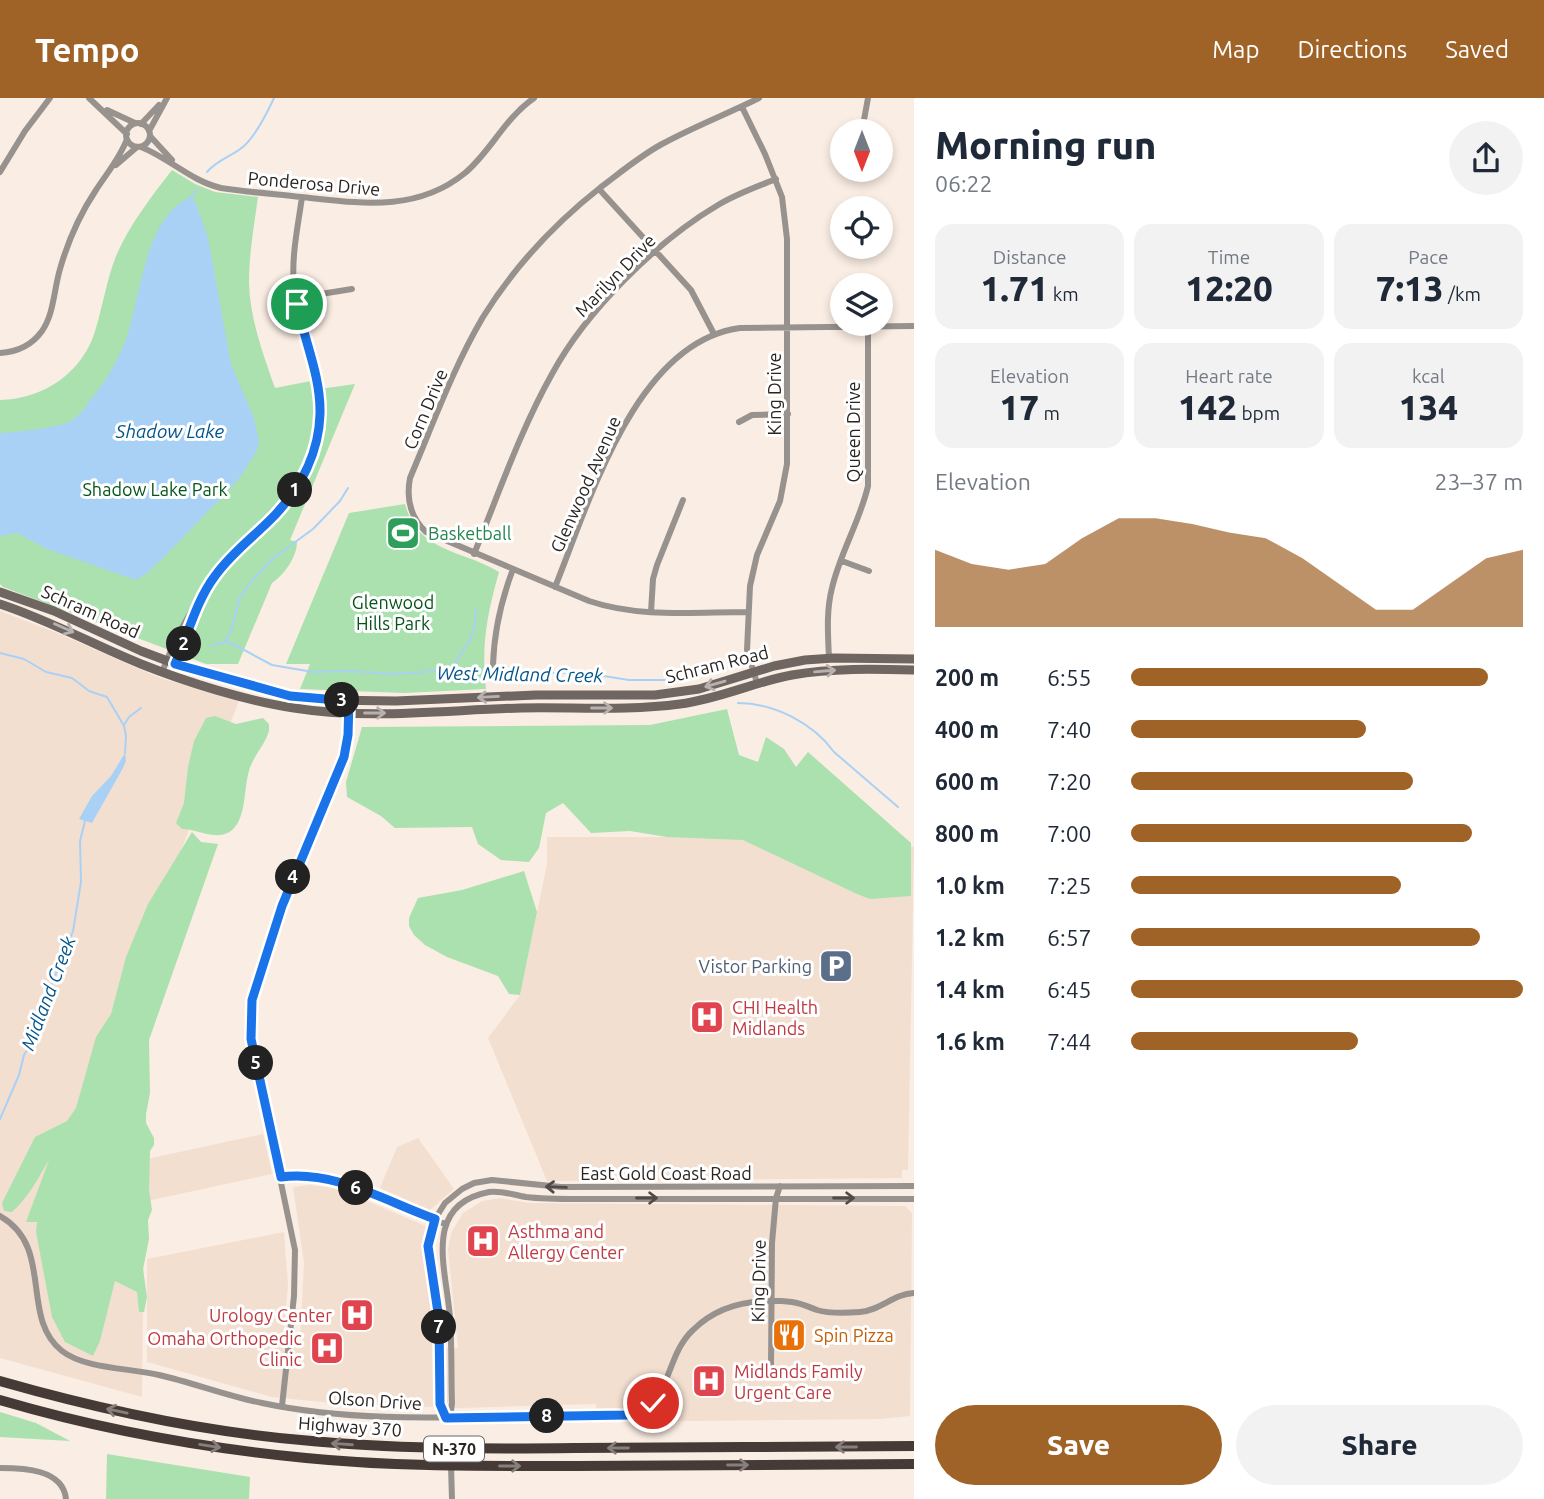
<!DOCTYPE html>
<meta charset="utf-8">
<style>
:root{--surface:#fff;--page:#f2f2f3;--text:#1f2937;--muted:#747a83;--accent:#a06327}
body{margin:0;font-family:Ubuntu,sans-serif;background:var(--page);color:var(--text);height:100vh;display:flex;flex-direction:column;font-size:26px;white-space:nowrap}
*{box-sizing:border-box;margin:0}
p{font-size:23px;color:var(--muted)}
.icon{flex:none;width:38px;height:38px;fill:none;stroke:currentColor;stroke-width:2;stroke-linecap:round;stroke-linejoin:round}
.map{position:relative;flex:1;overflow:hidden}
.details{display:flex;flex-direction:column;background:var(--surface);width:630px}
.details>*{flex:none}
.needle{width:46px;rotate:180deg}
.buttons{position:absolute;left:830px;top:21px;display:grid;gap:14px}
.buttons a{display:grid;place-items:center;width:63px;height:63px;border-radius:50%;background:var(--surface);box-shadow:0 4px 10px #0003;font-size:35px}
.pin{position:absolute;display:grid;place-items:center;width:60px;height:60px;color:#fff;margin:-30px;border:4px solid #fff;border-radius:50%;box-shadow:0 2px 7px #0007}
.km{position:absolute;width:35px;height:35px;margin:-18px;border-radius:50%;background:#222;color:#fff;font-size:19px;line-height:35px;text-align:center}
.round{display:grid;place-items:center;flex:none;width:74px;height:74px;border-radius:37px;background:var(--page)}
.headline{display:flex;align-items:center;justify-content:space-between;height:119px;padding:0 21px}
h1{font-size:38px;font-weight:800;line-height:52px}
.stats{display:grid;grid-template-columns:repeat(3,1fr);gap:10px;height:119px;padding:7px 21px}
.stats div{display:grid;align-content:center;border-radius:18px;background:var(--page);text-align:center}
.stats b{font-size:35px;font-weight:800}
.stats small{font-size:19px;font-weight:400}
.stats p{font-size:19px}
.chart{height:196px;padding:14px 21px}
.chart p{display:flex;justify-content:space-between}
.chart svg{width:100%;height:126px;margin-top:7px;fill:var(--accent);opacity:.7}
.primary-button{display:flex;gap:14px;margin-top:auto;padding:14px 21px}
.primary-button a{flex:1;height:80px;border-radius:42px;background:var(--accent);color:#fff;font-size:28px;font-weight:800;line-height:80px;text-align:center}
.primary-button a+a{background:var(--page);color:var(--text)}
ul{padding:0 21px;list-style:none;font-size:23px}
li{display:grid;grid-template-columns:112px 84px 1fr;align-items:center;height:52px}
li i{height:18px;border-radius:9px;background:var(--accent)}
header{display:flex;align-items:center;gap:42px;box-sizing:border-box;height:98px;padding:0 35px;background:var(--accent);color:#fff}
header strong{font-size:33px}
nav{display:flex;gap:38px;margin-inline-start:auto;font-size:24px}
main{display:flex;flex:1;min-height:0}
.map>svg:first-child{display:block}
.built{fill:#f3dfd0}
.green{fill:#abe1ae}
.water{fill:#a9d1f6}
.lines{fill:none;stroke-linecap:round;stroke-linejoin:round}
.stream{stroke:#a9d1f6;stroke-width:2}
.minor{stroke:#98928f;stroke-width:6}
.secondary{stroke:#6f6561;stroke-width:9}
.trunk{stroke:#453a35;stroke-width:10}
.oneway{stroke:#b7b2b0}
.oneway2{stroke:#504a48}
.oneway3{stroke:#867f7c}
.route-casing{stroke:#fff;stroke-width:14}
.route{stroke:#1a73e8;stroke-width:9}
.labels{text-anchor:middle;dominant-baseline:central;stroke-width:6;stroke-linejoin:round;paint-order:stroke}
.shield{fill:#fff;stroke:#696664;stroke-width:2}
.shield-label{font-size:16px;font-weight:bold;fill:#292421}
.street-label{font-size:18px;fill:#292421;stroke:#fff}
.park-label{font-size:18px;fill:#06541a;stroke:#fff}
.leisure-label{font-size:18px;fill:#27864d;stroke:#fff;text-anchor:start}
.service-label{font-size:18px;fill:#4e5e75;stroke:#fff;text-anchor:end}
.health-label{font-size:18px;fill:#be3a42;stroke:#fff;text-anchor:start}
.food-label{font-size:18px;fill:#c56008;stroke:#fff;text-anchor:start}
.water-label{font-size:19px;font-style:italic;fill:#02558c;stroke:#fff}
</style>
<header>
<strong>Tempo</strong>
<nav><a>Map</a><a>Directions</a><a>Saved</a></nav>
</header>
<main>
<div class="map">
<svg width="914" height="1401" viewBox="0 0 914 1401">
<rect width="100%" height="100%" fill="#faede3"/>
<!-- built -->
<path class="built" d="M0,513L55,534L160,580L239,603L147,840L142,1299L0,1260Z
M547,739H892V749H914L908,1072H902V1080L547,1083L488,940L520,897L547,766Z
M263,1036L272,1076L147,1103V1061Z
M418,1040L454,1091L430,1112L380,1090L397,1049Z
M310,1087L328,1089L346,1094L428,1129L425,1157L436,1251L458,1250L448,1151L451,1135L463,1115L482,1103L500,1100L529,1105L905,1108L912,1115L910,1318L880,1321L596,1324V1306L459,1310L341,1306L272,1299L147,1264V1161L284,1134L288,1187L283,1240L300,1243L304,1165L293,1089Z"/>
<!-- green -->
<path class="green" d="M172,72L195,86L215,94L258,99C254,128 249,156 249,185C250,221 263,256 275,290L311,283L313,292L355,286L290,442L297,444C297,459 284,477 272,485L238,566H206L3,489L0,486V302C44,301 84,274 96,230C103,206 107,181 116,158C130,126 151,99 172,72Z
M405,406C418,455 464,452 499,474C487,517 481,547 486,591L404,595L300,591L310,566H286L349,415Z
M727,611L739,657L758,664L766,639L784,651L796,669L808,654L911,745V798L870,801L857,796L743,742L667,739L630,733L591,735L563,705L546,715L539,750L529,764L501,762L478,746L472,729L395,730L381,718L347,699L346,684L362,629L650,627Z
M215,618L236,626L263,620L269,626V633C264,649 251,660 248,677C243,697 247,740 214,737C203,736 193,731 182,731L176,725L184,705L188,669L194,643L206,620Z
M192,734L201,744L218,746L149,942L150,995L146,1016V1025L154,1040V1047L150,1053L149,1092L152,1112L148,1122L149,1141L143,1171L147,1199L144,1214H139L137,1194L115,1183L100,1243L93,1258L65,1244L52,1219L36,1134L37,1124H26L49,1062C38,1080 29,1099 12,1114L4,1113L2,1105L35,1039L67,1023L76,1010L96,939L111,916L126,859L148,806Z
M524,773L537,814L520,897L509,896L498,878L447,859L425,847L414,837L409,828V820L418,800L462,792Z
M0,1314L36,1325L70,1343L0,1339Z
M107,1356L250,1379L249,1401H106Z"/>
<!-- water -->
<path class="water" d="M191,99L195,103L208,140L231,266L254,320L259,344L256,354L239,381L166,457L146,476L136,482L47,451L17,435L0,438V335C16,334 55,330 69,324C79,319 85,310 91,301C106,283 118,263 126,241C141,200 144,118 191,99Z
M125,655L126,663L123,670L92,725L79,721L92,698L111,678Z"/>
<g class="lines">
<!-- stream -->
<path class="stream" d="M207,74C218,61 233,58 244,48C257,36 267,15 274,0
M191,99L197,92
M225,543L231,534L240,499L250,485L272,461L313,431L340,403L348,390
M211,548L225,544L235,547L272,567L313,574L346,573L395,576L467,571L504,577L578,574L629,582H668
M0,555L24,561L46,574L72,580L89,593L107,599L124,628L126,638L125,655
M454,570C456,559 462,554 468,545C475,535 475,523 476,511
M738,605C774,605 813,625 834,654L898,709
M124,627L129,619L141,610
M0,1021L19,977L24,957L33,943L49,893L73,833L81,784L80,743L85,723"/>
<!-- minor -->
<path class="minor" d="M89,0L127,36
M742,9L765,56L782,99L787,141V366L780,403L757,457L750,488L747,552L757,585
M107,12L135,25
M126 37a12 12 0 1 1 24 0a12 12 0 1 1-24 0Z
M141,26L159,7
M149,33L167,0
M862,33L868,0
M150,38L172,62
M141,49C169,60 191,83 221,90C247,94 274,96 301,99C359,105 416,115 465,75C492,52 503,22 534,0
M116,67L137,49
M0,74L25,33L50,0
M599,91L691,192L714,236
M296,200L352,191
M0,255C17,254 32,247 42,233C54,216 54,191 60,171C68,143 80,116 96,92C107,75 120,60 127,41
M739,324L752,317L788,316
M474,456C499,395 520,333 552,276C586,213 657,143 718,107C736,96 756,89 776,81
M842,463L869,473
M555,489C589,405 635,244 740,230L914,228
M651,514L653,481L657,467L683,402
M747,514C695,514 639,520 589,503L426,434C410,419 406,401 410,380C433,326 453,270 483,219C514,169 554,126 601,89C621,74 640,58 662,46C693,29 727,16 759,0
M829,560C828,537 826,513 832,490C840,455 860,423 868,388V228
M493,567C494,533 501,503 513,471
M174,568L202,500
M162,574C179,531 200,493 230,459C266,418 300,406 316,346C330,292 300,242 294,189C291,159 298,128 302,99
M281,1079L304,1077L333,1081L445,1126
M0,1118C55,1149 19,1219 62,1253C85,1271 131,1270 159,1277C194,1285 227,1298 262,1305C347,1323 435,1320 521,1318C558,1318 597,1320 633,1316C673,1301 665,1258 693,1232C719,1206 756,1200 792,1204C801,1205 809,1209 817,1212C830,1216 846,1215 860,1214C880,1213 893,1196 914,1195
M771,1267L772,1145L776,1100L780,1088
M282,1308L294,1198L295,1152L251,941L252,902L258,881L274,838L282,808L344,658L348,637L349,603
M446,1320L440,1306L439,1221L428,1148L435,1121L445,1105L462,1091L474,1085L492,1082L561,1089L914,1088
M446,1320L451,1313L452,1305C451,1277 452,1248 450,1220C447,1173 421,1107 489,1094C501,1092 514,1097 526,1099C543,1101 561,1101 579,1101H914
M451,1368L452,1401
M0,1370C23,1370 63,1371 66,1401"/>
<!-- secondary -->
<path class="secondary" d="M0,494L54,513L141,553L181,568L270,593L325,602L396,603L536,597H655L699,591L774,568L805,562L834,560L914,561
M0,506C49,522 94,547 141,566C186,584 247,603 294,610C368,622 446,612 521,610C574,609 628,613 680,606C719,601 754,584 792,577C833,570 873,571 914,572"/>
<!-- trunk -->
<path class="trunk" d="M0,1283C98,1311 199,1333 301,1342C392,1351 484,1351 575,1350C688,1350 801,1348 914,1348
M0,1302C99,1331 203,1350 306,1360C396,1369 485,1368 576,1368C688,1367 801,1366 914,1366"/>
</g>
<!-- one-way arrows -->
<defs><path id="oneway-shaft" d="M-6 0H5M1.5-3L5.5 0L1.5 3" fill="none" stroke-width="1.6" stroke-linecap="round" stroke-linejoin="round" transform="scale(1.75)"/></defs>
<g class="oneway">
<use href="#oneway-shaft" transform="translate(64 530) rotate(24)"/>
<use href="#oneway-shaft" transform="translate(825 573) rotate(-5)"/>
<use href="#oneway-shaft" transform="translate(715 586) rotate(164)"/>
<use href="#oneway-shaft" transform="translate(488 599) rotate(177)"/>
<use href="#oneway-shaft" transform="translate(602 610)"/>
<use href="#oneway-shaft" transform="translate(375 615)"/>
</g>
<g class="oneway2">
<use href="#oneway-shaft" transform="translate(556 1089) rotate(-178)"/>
<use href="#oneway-shaft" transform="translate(647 1100)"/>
<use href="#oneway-shaft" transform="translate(844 1100)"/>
</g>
<g class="oneway3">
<use href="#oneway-shaft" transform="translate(117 1313) rotate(-168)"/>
<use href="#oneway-shaft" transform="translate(342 1346) rotate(-176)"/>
<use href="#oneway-shaft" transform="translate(210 1348) rotate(9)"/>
<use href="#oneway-shaft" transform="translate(846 1349) rotate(180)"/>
<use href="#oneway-shaft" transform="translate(618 1350) rotate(180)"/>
<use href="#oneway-shaft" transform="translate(738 1367)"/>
<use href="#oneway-shaft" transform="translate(510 1368)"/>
</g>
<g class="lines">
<!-- route casing -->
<g class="route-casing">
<path id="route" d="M297,206C304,242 321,278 320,316C319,354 301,389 275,417C255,438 232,454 215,478C196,503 188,537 175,566L290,598L349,603L348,637L344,659L282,808L252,902L251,941L281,1079C335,1072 385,1103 435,1121L428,1148L439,1221L440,1306L446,1320L627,1317L642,1312L653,1305"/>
</g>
<!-- route -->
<use href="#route" class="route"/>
</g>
<!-- icons -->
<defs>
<g id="stadium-square" transform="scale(1.75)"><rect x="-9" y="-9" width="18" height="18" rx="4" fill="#2e9e5b" stroke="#fff"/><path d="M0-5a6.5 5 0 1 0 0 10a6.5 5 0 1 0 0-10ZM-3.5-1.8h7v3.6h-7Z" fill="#fff"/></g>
<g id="parking-square" transform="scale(1.75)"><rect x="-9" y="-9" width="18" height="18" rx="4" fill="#5c6f8a" stroke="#fff"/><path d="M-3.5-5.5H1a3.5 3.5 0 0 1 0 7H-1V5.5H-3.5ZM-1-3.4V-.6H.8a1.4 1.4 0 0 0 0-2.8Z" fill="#fff"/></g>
<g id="hospital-square" transform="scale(1.75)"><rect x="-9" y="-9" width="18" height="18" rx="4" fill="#e0444e" stroke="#fff"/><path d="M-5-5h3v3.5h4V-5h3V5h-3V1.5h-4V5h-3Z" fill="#fff"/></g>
<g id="restaurant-square" transform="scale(1.75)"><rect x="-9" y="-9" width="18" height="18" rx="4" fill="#e8710a" stroke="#fff"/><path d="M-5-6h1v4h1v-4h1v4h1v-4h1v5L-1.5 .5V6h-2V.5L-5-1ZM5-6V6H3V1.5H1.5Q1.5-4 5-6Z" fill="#fff"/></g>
</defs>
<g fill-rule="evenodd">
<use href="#stadium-square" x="403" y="435"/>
<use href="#parking-square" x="836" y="868"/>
<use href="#hospital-square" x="707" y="919"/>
<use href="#hospital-square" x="483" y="1143"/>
<use href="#hospital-square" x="357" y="1217"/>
<use href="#restaurant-square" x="789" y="1237"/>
<use href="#hospital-square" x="327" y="1250"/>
<use href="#hospital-square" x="709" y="1283"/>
</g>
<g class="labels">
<!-- shield labels -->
<rect class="shield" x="424" y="1338.5" width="60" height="25" rx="5"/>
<g class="shield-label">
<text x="454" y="1351">N-370</text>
</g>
<!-- street labels -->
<g class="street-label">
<text transform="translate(314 85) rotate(5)">Ponderosa Drive</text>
<text transform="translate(615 177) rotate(-46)">Marilyn Drive</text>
<text transform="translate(774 296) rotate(-90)">King Drive</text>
<text transform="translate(425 311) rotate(-67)">Corn Drive</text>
<text transform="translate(853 334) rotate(-90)">Queen Drive</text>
<text transform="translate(585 386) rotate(-66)">Glenwood Avenue</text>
<text transform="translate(91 513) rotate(24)">Schram Road</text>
<text transform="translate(717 566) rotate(-14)">Schram Road</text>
<text x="666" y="1075">East Gold Coast Road</text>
<text transform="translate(758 1183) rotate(-89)">King Drive</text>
<text transform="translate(375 1302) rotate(4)">Olson Drive</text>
<text transform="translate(350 1328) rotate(4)">Highway 370</text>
</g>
<!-- park labels -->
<g class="park-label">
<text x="155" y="391">Shadow Lake Park</text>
<text x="393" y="504">Glenwood<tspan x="393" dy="21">Hills Park</tspan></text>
</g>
<!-- leisure labels -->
<g class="leisure-label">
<text x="428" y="435">Basketball</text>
</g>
<!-- service labels -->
<g class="service-label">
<text x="812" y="868">Vistor Parking</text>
</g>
<!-- health labels -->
<g class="health-label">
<text x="732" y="909">CHI Health<tspan x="732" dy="21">Midlands</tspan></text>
<text x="508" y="1133">Asthma and<tspan x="508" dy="21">Allergy Center</tspan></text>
<text x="332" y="1217" text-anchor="end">Urology Center</text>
<text x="302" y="1240" text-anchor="end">Omaha Orthopedic<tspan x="302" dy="21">Clinic</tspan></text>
<text x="734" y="1273">Midlands Family<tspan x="734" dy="21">Urgent Care</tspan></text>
</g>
<!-- food labels -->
<g class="food-label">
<text x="814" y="1237">Spin Pizza</text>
</g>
<!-- water labels -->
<g class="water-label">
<text x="170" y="333">Shadow Lake</text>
<text transform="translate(520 576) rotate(1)">West Midland Creek</text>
<text transform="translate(48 895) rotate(-69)">Midland Creek</text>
</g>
</g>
</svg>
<div class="buttons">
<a><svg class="needle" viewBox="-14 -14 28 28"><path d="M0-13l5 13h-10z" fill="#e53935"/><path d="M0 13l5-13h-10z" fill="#747a83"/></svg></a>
<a><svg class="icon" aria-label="locate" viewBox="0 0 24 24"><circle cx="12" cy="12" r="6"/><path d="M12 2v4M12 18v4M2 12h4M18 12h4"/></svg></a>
<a><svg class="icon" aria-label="layers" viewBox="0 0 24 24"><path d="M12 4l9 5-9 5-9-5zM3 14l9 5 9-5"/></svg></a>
</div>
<div class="pin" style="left:297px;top:206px;background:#1e9e55"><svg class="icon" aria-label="arrive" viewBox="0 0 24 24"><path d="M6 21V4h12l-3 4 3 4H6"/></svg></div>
<div class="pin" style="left:653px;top:1305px;background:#d93025"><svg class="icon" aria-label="check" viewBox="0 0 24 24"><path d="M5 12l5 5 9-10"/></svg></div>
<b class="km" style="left:295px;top:392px">1</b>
<b class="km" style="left:184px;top:546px">2</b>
<b class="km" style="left:342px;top:602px">3</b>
<b class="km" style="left:293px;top:779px">4</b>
<b class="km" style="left:256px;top:965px">5</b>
<b class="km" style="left:356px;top:1090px">6</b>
<b class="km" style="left:439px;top:1229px">7</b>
<b class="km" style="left:547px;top:1318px">8</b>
</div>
<section class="details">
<div class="headline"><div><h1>Morning run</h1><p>06:22</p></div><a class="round"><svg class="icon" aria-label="share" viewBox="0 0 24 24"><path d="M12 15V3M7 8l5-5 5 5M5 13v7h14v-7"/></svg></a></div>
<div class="stats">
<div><p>Distance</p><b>1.71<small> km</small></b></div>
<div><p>Time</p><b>12:20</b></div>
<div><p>Pace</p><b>7:13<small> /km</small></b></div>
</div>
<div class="stats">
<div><p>Elevation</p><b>17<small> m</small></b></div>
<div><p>Heart rate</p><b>142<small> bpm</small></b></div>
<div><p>kcal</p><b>134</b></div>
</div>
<div class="chart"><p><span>Elevation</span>23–37 m</p>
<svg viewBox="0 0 160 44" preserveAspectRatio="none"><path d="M0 44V17L10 22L20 24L30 22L40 13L50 6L60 6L70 8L80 11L90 13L100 20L110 29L120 38L130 38L140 29L150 20L160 17V44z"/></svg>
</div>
<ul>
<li><b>200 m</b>6:55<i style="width:91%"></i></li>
<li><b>400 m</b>7:40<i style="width:60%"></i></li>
<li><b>600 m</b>7:20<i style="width:72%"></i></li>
<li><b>800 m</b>7:00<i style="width:87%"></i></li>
<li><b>1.0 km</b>7:25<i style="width:69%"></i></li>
<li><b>1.2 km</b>6:57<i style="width:89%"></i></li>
<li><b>1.4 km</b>6:45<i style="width:100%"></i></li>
<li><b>1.6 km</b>7:44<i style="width:58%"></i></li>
</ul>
<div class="primary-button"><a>Save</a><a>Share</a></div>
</section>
</main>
